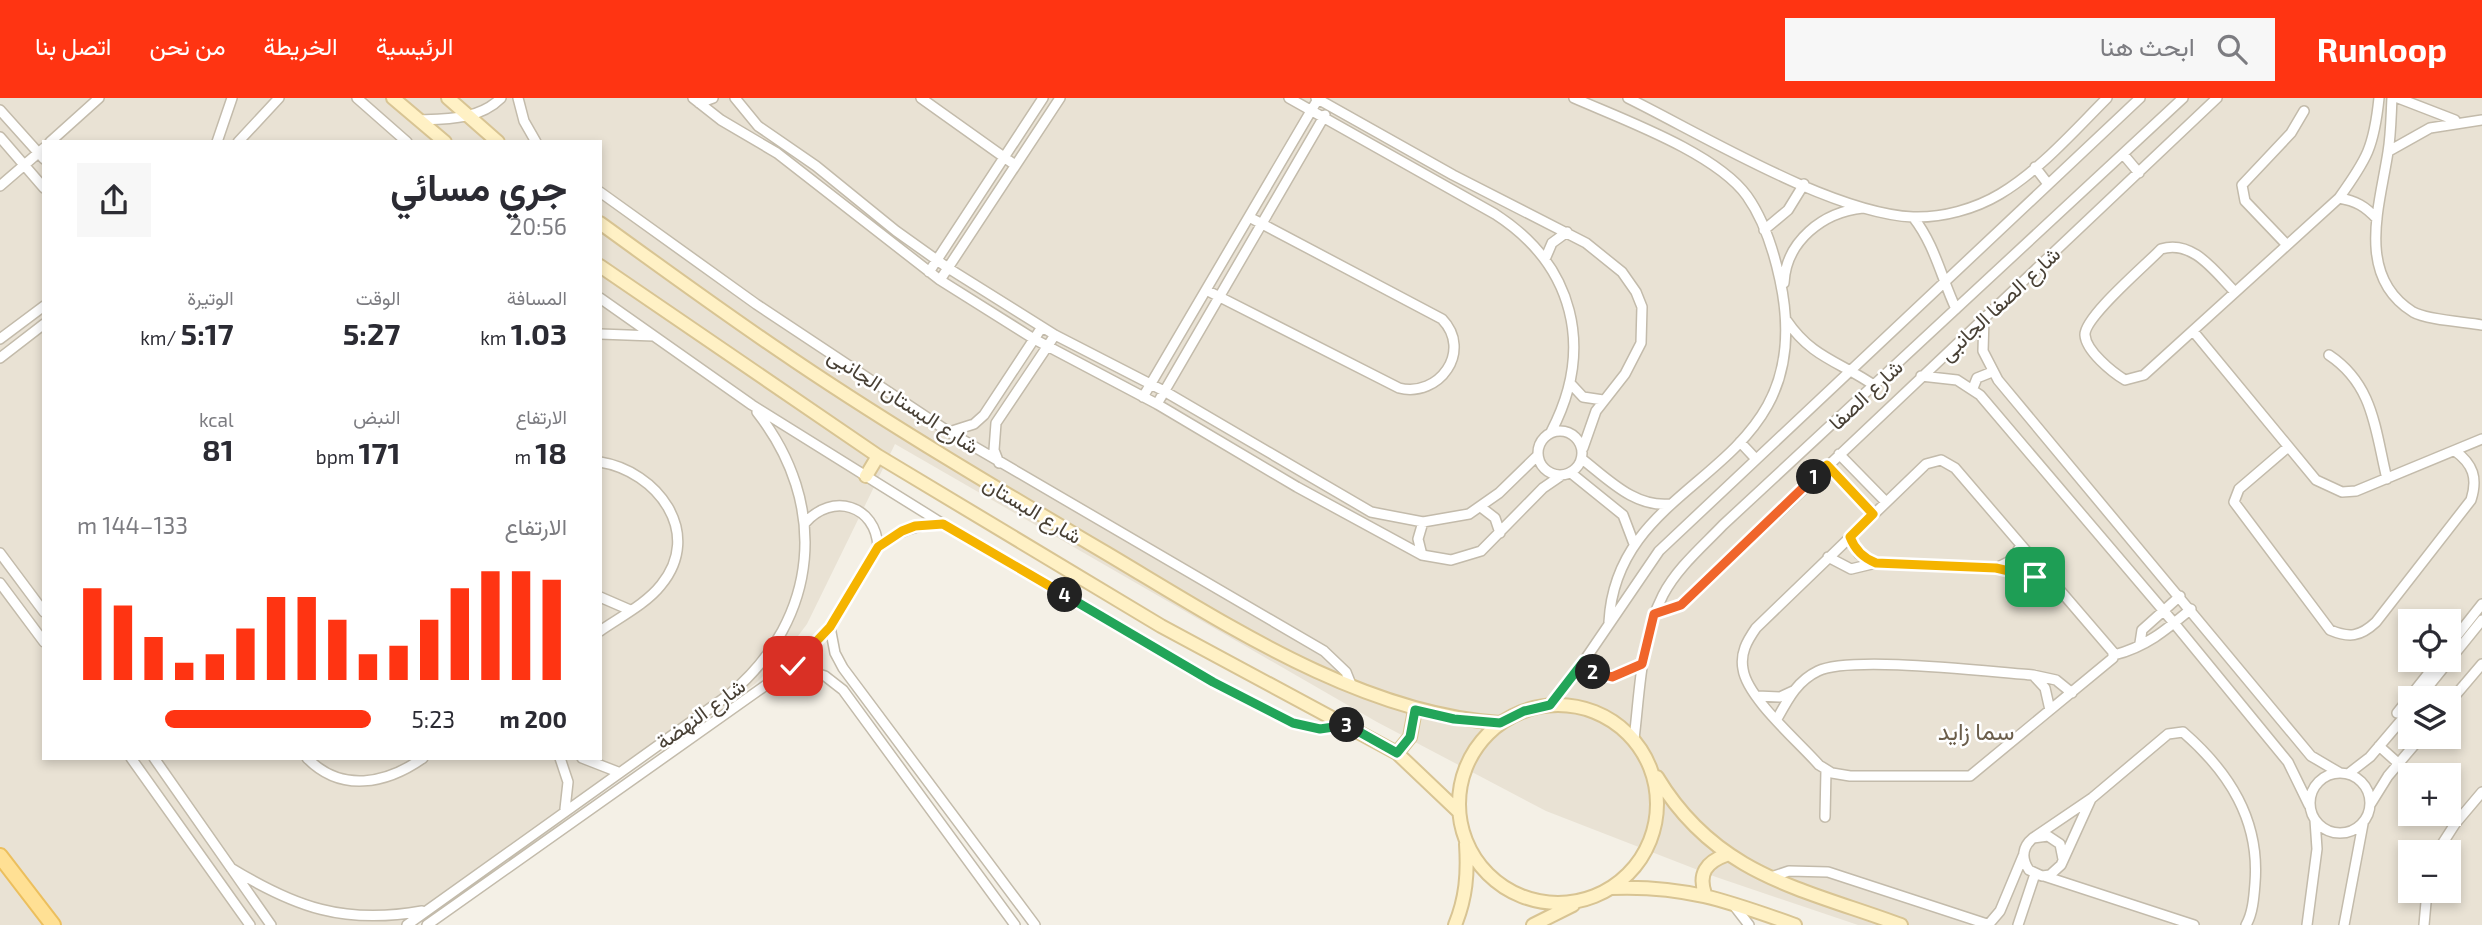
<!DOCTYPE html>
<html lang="ar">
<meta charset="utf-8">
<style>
:root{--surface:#fff;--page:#f7f7f7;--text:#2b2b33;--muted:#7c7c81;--accent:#ff3412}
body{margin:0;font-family:"Exo 2",Vazirmatn,sans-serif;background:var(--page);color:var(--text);direction:rtl;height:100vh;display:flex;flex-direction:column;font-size:26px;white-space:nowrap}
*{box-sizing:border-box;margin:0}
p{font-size:23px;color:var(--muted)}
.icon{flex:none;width:38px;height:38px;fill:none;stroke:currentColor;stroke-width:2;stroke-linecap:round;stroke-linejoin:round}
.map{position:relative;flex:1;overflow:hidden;direction:ltr}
.details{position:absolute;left:42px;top:42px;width:560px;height:620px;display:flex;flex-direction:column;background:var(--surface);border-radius:0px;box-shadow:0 4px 10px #0003;direction:rtl}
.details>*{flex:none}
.controls{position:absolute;left:2398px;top:511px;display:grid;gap:14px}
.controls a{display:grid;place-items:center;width:63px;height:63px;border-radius:0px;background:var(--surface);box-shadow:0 4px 10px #0003;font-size:35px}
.pin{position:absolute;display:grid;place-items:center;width:60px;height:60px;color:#fff;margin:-30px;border-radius:14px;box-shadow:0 4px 10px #0006}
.km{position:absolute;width:35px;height:35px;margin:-18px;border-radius:50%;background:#222;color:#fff;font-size:19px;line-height:35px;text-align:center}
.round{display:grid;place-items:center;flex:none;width:74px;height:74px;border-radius:0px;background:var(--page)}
.summary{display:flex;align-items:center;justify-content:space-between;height:119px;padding:0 35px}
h1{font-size:38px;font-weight:700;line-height:52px}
.stats{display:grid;grid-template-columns:repeat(3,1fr);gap:10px;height:119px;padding:7px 35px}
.stats div{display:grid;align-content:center}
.stats b{font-size:30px;font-weight:700}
.stats small{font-size:19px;font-weight:400}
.stats p{font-size:19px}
.chart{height:196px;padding:14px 35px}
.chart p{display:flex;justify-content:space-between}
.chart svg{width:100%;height:126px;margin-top:7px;stroke:var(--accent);stroke-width:6}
ul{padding:0 35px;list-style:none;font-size:23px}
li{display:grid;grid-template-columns:112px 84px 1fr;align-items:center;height:52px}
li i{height:18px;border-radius:9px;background:var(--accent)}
header{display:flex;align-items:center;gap:42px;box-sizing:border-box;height:98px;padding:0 35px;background:var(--accent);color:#fff}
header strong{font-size:33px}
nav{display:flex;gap:38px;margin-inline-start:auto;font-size:24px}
.search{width:490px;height:63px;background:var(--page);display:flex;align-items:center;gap:18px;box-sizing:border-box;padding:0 24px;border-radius:0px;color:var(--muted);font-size:26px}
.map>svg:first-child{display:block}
.residential{fill:#e9e2d4;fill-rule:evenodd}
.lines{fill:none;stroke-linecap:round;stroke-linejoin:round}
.street-casing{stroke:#c3bbab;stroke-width:12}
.secondary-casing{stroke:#d8c493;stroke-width:16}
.primary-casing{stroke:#ecbf5d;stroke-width:18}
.street{stroke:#fff;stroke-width:9}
.secondary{stroke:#fff1c5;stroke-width:12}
.primary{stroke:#ffe094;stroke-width:14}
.split-1-casing{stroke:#fff;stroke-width:14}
.split-2-casing{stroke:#fff;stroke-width:14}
.split-3-casing{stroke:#fff;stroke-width:14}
.split-4-casing{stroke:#fff;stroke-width:14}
.split-5-casing{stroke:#fff;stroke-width:14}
.split-1{stroke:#f5b400;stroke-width:9}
.split-2{stroke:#f0652b;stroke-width:9}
.split-3{stroke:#22a559;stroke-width:9}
.split-4{stroke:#22a559;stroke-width:9}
.split-5{stroke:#f5b400;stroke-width:9}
.labels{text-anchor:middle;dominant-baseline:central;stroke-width:5;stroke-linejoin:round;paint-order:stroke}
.street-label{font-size:21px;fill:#484035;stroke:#fff}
.quarter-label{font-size:24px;fill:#6b5e4b;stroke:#fff}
</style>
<header>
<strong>Runloop</strong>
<div class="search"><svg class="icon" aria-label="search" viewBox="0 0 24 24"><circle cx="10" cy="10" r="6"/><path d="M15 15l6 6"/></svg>ابحث هنا</div>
<nav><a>الرئيسية</a><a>الخريطة</a><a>من نحن</a><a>اتصل بنا</a></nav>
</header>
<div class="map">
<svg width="2482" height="827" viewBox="0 0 2482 827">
<rect width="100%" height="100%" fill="#f4f0e6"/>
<!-- residential -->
<path class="residential" d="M0,0H2482V827H1858L1716,779L1546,713L1377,624L895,346L807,526L783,558L755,586L408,827H0ZM44,44H600V660H44ZM2410,523H2448V562H2410ZM2410,600H2448V639H2410ZM2410,677H2448V716H2410ZM2410,754H2448V793H2410Z"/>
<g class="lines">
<!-- street casing -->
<g class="street-casing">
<path id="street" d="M357,0L407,44
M518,0L524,23L536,44
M693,0L721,22L777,55L940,182L1034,241L1157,306L1297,389L1422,457L1451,462L1481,453L1543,390L1562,377
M735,0L758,28L816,68L896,133L948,170L1055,237L1164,293L1371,414L1423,424L1469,416L1499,395L1538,357
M921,0L1015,67
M1289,0L1495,116C1574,167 1595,250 1551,334
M1316,0L1453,77L1586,145L1622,174L1636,194L1642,209L1641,245L1625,276L1596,313L1583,350
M1574,0C1624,22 1716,55 1747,98C1764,122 1774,154 1780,182C1823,381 1617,369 1609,524
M1628,0C1703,37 1831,115 1913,119C1942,120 1975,111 2000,96C2040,72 2074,33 2107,0
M2392,0C2391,18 2391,36 2388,54C2380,107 2355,178 2413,214C2427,222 2465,224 2482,227
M2398,0L2455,22
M699,5L713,0
M0,12L44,61
M418,22C447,21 479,22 501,0
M0,39L44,90
M50,44L99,0
M217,44L232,0
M238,44L279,0
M2389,53L2430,30L2482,22
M2123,56L2139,75
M2035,69L2048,86
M0,88L44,50
M600,94L756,206L949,334L1324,553L1346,574L1352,589
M2339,100C2356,103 2365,108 2377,121
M1913,119C1935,147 1941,179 1956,211
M1764,132L1788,112L1804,86
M2287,147L2245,103L2242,87L2291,35L2304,13
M1546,159L1552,145L1567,134
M929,174L1043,0
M940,182L1060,0
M1784,185C1786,143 1823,114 1863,110
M1206,192L1399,290C1439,300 1473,253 1442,221L1249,119
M2235,194C2215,174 2193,141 2161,151C2147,166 2084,219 2085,237C2086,253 2112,274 2125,282L2144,277L2339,100C2367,61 2374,49 2379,0
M600,200L752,307L943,426L1213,584L1293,625L1320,631L1344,626
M1984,219L1983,253L1998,282L2311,658L2340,675
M1787,223C1812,260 1841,264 1875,288
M2193,233L2316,382L2342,394L2356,393L2482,341
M600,236L654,238
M0,241L44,208
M2329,257C2374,287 2375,332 2387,381
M0,260L44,226
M1921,278L1957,282L1980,297L2174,525L2288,664L2309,707
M1570,285L1583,299L1603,302
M1973,290L1977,280L1992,274
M1143,299L1318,1
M1157,306L1325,17
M1538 355a22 22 0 1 1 44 0a22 22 0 1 1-44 0Z
M949,334L974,326L984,317L1042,229
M1740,344L1755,360
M2288,349L2239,391L2234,404L2330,532C2349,540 2360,539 2376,524L2471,402C2478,380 2473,366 2455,353
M1839,356L1886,404
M1582,361C1609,382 1635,410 1671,406
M1941,362L1955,370L2113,554V560L1970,678H1850L1832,675L1819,667C1799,644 1747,600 1743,571C1740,555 1747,543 1756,530L1926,366Z
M600,364C657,373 704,435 661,487C646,506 620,519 600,533
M999,365L994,352L996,325L1055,237
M1827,367L1873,416
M1571,375L1623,417L1634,446
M1482,410L1495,420L1500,435
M805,425C832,394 876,407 878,449
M1850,439L1859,456L1876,465L1996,470L2022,477L2048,479
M0,455L44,514
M1422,457L1418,441L1423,424
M1828,459L1851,471L1876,465
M1996,470L2012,462L2021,447
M0,485L44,544
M600,499L630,512
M1654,516L1681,507L2217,0
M830,529L835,555L843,570L1035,827
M2140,545L2142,532L2180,498
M2448,549L2482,506
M2114,557C2146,549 2166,532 2191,511
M1584,563C1598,589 1622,575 1642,566
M793,568L825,578L843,592L1015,827
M2033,577L2045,590L2050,612
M1757,598L1780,599L1793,593
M2419,600L2482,522
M2448,606L2482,566
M1550,607L1584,563L1659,453L2140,0
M2397,615L2439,562
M1777,621C1788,601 1797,583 1818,573C1851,557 1990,574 2033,577L2056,582L2072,595
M1634,641C1640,593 1640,542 1663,497C1677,470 1702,449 1723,427L2183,0
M2379,648L2398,665
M131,660L250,827
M154,660L271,827
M307,660C341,695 386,686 423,660
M560,660L568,684L565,711
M582,660L618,674
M2310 705a30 30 0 1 1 60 0a30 30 0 1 1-60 0Z
M2348,676L2370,659L2410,612
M2370,707L2388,678L2421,639
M1825,719L1826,672
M2033,740L2092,700L2168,636L2183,634C2229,674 2260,722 2255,785C2254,798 2253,815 2246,827
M2437,754L2455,726L2482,694
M2063,761L2060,746L2048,738L2033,740C2022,749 2021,760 2029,772L2042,778L2050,777L2061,767L2091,701
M231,770C295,809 344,827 422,813
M2044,778L2194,827
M1771,779L1789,773L1828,774L1990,827
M1732,805L1749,827
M1989,826L2000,813L2023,758
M407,827L730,596C820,520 829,406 757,314
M427,827L793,568L830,529L878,449C898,433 917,426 943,426
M2018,827L2035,776
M2307,827L2317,751L2315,722
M2344,827L2363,726
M2424,827L2427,793"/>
</g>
<!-- secondary casing -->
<g class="secondary-casing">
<path id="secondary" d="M393,0L445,44
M448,0L498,44
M600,125C665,172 729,219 795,263C896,331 1001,393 1106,455C1224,525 1360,616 1500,625
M600,168L878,358L1161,528L1397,655L1458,713
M866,378L878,358
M1459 706a99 99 0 1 1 198 0a99 99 0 1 1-198 0Z
M1397,655L1410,639L1415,612
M1657,679C1716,777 1800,790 1901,827
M1611,790C1684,787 1728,803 1795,827
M1705,796C1698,776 1706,764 1726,757
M1455,827C1466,800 1468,776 1466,746
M1533,827L1573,807"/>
</g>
<!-- primary casing -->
<g class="primary-casing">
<path id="primary" d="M0,758L53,827"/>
</g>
<!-- street -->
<use href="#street" class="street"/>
<!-- secondary -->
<use href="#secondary" class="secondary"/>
<!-- primary -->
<use href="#primary" class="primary"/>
</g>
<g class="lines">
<!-- split-1 casing -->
<g class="split-1-casing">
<path id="split-1" d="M1814,379L1827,367L1873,416L1850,439C1855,452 1863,460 1876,465L1996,470L2035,479"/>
</g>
<!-- split-2 casing -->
<g class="split-2-casing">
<path id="split-2" d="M1593,574L1612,579L1642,566L1654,516L1681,507L1814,379"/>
</g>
<!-- split-3 casing -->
<g class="split-3-casing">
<path id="split-3" d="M1347,627L1397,655L1410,639L1415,612L1454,621L1500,625L1524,613L1550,607L1584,563L1593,574"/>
</g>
<!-- split-4 casing -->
<g class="split-4-casing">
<path id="split-4" d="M1065,497L1213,584L1293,625L1320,631L1347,627"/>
</g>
<!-- split-5 casing -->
<g class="split-5-casing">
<path id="split-5" d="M793,568L830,529L878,449L902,433L915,428L943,426L1065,497"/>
</g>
<!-- split-1 -->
<use href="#split-1" class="split-1"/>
<!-- split-2 -->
<use href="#split-2" class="split-2"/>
<!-- split-3 -->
<use href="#split-3" class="split-3"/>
<!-- split-4 -->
<use href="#split-4" class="split-4"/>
<!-- split-5 -->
<use href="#split-5" class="split-5"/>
</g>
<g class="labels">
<!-- street labels -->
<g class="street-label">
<text transform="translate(1999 205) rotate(-43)">شارع الصفا الجانبى</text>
<text transform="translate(1865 296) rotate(-43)">شارع الصفا</text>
<text transform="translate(904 302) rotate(33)">شارع البستان الجانبى</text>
<text transform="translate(1033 411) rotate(31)">شارع البستان</text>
<text transform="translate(700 615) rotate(-36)">شارع النهضة</text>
</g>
<!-- quarter labels -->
<g class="quarter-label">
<text x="1976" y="632">سما زايد</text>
</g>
</g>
</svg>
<div class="controls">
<a><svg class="icon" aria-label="locate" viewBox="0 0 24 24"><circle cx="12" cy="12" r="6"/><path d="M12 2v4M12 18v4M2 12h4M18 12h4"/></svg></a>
<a><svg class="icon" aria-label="layers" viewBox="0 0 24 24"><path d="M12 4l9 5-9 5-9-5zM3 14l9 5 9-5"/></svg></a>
<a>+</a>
<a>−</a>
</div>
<div class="pin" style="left:2035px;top:479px;background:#1e9e55"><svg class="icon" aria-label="arrive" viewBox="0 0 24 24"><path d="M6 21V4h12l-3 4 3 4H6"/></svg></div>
<div class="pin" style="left:793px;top:568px;background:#d93025"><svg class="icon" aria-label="check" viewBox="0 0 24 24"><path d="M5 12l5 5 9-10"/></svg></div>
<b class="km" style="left:1814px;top:379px">1</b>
<b class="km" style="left:1593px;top:574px">2</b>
<b class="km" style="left:1347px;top:627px">3</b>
<b class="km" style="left:1065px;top:497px">4</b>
<section class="details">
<div class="summary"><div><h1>جري مسائي</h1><p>20:56</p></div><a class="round"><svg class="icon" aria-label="share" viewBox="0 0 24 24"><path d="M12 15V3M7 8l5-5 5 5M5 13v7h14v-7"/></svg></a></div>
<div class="stats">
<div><p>المسافة</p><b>1.03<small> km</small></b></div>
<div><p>الوقت</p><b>5:27</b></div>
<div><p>الوتيرة</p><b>5:17<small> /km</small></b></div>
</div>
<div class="stats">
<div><p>الارتفاع</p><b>18<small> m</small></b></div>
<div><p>النبض</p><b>171<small> bpm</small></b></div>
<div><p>kcal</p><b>81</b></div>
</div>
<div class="chart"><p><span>الارتفاع</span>133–144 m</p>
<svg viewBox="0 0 160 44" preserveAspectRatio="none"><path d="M5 44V12M15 44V18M25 44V29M35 44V38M45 44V35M55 44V26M65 44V15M75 44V15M85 44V23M95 44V35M105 44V32M115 44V23M125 44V12M135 44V6M145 44V6M155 44V9"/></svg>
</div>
<ul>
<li><b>200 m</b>5:23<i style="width:70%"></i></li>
</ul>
</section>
</div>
